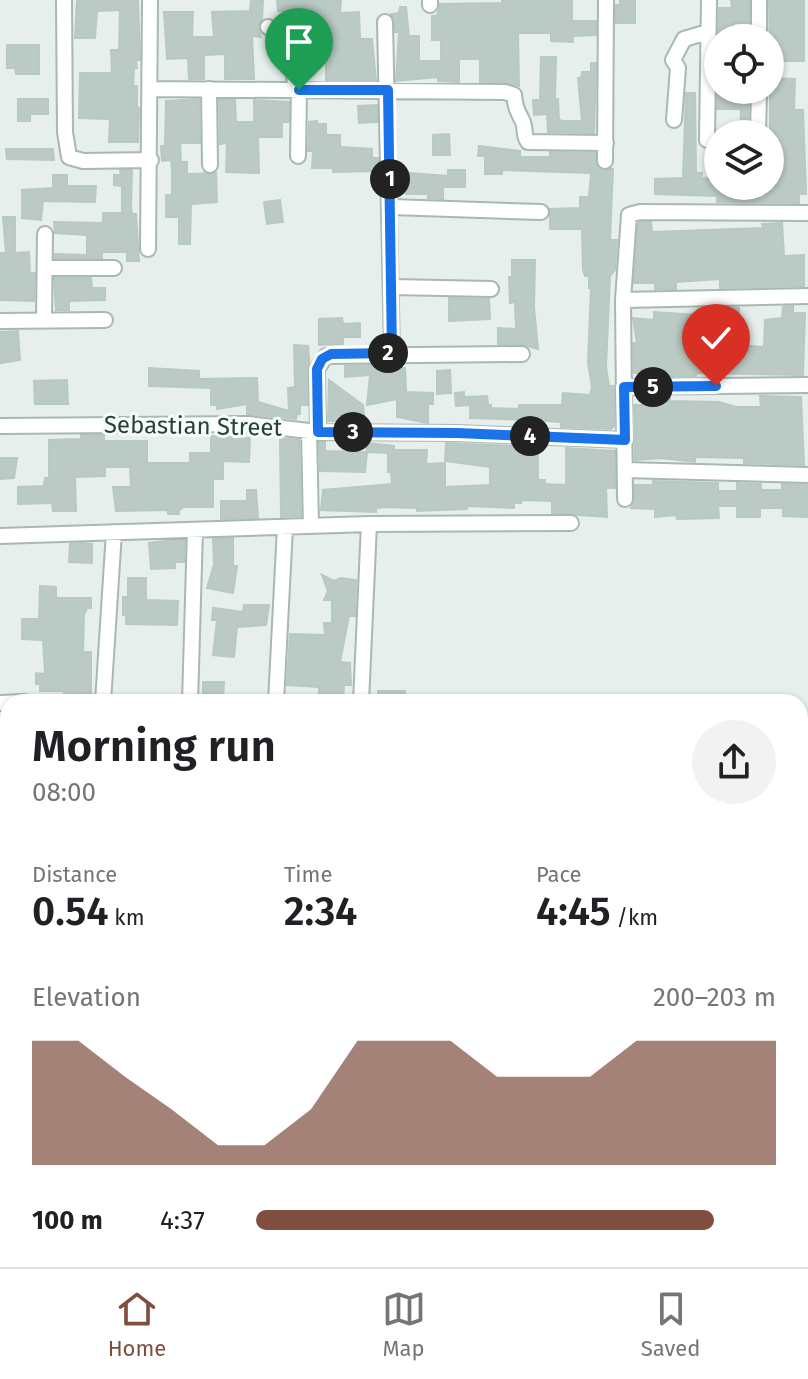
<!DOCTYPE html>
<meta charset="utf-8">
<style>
:root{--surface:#fff;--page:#f2f2f2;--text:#202124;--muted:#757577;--line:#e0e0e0;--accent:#7f4e3f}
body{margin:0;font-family:"Fira Sans",sans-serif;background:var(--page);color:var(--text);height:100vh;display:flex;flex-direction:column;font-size:30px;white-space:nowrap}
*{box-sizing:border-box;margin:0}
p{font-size:26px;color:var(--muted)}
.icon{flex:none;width:44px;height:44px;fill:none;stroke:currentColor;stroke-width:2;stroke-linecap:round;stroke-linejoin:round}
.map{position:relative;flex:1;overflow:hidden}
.details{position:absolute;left:0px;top:694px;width:808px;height:574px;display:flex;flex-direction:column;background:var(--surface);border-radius:24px 24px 0 0;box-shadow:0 2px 6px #0004}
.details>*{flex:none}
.fabs{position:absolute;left:704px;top:24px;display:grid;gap:16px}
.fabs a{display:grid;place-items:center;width:80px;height:80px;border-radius:50%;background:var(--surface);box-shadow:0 2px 6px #0004;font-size:40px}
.pin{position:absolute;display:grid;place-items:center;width:68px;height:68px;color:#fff;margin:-82px -34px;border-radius:50% 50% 50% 0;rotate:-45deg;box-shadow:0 0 8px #0007}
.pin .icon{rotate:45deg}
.km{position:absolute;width:40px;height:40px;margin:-20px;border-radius:50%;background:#222;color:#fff;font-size:22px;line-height:40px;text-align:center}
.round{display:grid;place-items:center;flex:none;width:84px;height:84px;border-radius:42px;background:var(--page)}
.head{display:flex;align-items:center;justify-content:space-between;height:136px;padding:0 32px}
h1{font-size:44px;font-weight:600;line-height:60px}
.metrics{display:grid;grid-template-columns:repeat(3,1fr);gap:12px;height:136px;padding:8px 32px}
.metrics div{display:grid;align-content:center}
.metrics b{font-size:40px;font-weight:600}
.metrics small{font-size:22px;font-weight:400}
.metrics p{font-size:22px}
.chart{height:224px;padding:16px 32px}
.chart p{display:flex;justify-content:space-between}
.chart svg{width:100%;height:144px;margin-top:8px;fill:var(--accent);opacity:.7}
ul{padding:0 32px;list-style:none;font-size:26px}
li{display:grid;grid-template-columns:128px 96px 1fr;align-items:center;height:60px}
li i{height:20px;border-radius:10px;background:var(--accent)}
.menu{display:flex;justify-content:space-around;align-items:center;height:112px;border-top:2px solid var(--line);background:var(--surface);font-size:22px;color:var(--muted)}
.menu a{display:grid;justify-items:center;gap:4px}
.menu .selected{color:var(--accent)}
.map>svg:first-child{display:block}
.building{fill:#bbcac4;stroke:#b8c9c2;stroke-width:2;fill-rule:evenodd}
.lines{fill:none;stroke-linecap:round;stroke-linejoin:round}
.minor-casing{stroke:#a8b8b2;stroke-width:18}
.major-casing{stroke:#c2cac8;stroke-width:22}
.minor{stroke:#fff;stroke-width:14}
.major{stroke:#6aa596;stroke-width:18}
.route-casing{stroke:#fff;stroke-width:16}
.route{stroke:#1a73e8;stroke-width:10}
.labels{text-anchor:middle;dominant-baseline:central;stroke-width:6;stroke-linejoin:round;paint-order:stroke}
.street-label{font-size:24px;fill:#24423a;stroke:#f7fbf9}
</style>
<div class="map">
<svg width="808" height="1267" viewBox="0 0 808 1267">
<rect width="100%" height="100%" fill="#e6efeb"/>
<!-- building -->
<path class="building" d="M77,0H138L140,60H136L137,68H134L133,86H137V107L139,108L138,142H109L110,119L79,118L80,73H112L111,50H119L120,10L97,11L95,38H75Z
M251,0H263L262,19L258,26L261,37L252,36L254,79H225V54L204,55V79H189L188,58L167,59L164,12H193L192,37H214L212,12L250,11Z
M277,0H341L340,13L359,12L360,39H372L376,81L326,80V63H317L316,54L311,55V48H303V39H312V11H278Z
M502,0H572V21H596V35L573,36V42L551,41V33H518L519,86L480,82V59H459V82L438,81V77L396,81L399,32H395V21L391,14L399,13L400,7H406L409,36H419V61H441V40H432V16H437L440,4L502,3Z
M620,0H635V23H616V5H620Z
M731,0H749V23H734V38H718L719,8H732Z
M769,0L804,1V61H770Z
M7,45H39V74H16L15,68H7Z
M541,57H556L555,99H558L559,120L563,121H582L578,78H581L582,72H591V63H596L594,133L548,132L547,114L534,115L533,100H540Z
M770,78L795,79L794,110H803L806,194H799V203L717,202V196L655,194V179L683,178L686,93H695L696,173H702L701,178L714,179V186H770Z
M718,90H749L748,134H740L741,109H717Z
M18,99H48V114H30V121H18Z
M199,99L200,143H180L181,162H187V174L216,173L217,202L191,204L190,244H179V217H166V195H172V169L171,160L162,161L161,146H165L166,101Z
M219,100H235L236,122H254V100L289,102V122H282V137H258L259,173L226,172L227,143L220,144Z
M377,105V122L359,123L358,106Z
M317,121V124H326V135H340V147L372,149V158H378V171L333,172V168H312L313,151H308L309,122Z
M449,134L450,155H433V135Z
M479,146L520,151V157H550V152L595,153L598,169H613L610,240H617L615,270L610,276L606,367L609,386H614V426L611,429L561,427V422L534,420L470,418V405L456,406L455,393L464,392V397L487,396L488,404L476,405H491V408L519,409V405H562L563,393L590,395L592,387L588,363L591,288H589V276H585L583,270L582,229H550V209L580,208V197H589L591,173L502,170V174H485V156H478Z
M6,149H53L54,160L7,159Z
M120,170H132L131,207L132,214H136L139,261H127V252H102V258H55V254L87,255V235L55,233L54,222L103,223V213H122V186L114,185V175H121Z
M448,170H465V187H443V199L428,198V194H406V184H398V172L448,176Z
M53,175H67V186H96L95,202L43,201L41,220L22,218V190L53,188Z
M280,200L283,222L267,224L264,202Z
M3,217H15V253L29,252L30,273H35L34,301L0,300V253H6Z
M641,222H651L652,232L763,228L762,224L782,223L784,256L804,255V286L720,288V279L676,282V289H655V283H634L638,223Z
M512,260H535L534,307L538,349L522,344H498V328L516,329L515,302L510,303L509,277H512Z
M54,278H91L92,288H105V300L69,301V310H56Z
M449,298L489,299L490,319L449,321Z
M793,306V313H805L803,375L696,373V376L654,377L655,373H634L633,343H637L633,318L654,320V312L698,315V309L739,308L738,345L764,347L765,320L782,318L783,307ZM697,331L719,332V346L713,350H696Z
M342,318L343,324L360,323V337H343V344L319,345V319Z
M18,331L20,360L1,363L0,332Z
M294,345L308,346L309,359L308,405H300V414H297L296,419L247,414V404L217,409V405H211V388L149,386V368L199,371V379L257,378L258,402L289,411L288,388L295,387Z
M385,365V368H405L406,392L433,393V404H428V423L397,417V399L367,405L370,375L345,377V366Z
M450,370L451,393L437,394V371Z
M67,380L68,404H35L34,381Z
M329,380L363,405L364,415L357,422L328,421Z
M670,396V401L719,402L736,407H761L760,396L801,397L804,465L744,463V458L695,457V462L661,458L635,460L634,405H652L651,398Z
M81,435H104V441H147V463H190V453H211V436L250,438L249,462L223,461V479H213V507H184L179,510V514H168V510L116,511L113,487H131L130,467H105V476L75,477L76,511H53L52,503L18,504V487L44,486L45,478H49V440L81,439Z
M280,438L299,440L301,516L281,517Z
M319,442H325V451L367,452L365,472L320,471Z
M366,443L394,446V450H427L426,464L445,463V487L490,485V467L445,461L446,443L518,446V451L538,450V480H545V484L566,485V448L615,451V488H606L607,517L552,513V501L521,500V503H514V508L467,506V509L417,511V508L385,507L376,508V512L321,510L323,490L392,484L391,472H388V453L367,452Z
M0,458H17L14,478L0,479Z
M653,481L718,483V491H737V483L761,484V490H782V484L808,485V517L783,516V508H760V517H737V506H718L719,518L677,519L676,515L655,517V509L631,508L635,500V485H653Z
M247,490H256L258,518L221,519V501H247Z
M233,538V566H237L233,593L207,588L214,565L213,539Z
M174,540L185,541L184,562H175V568L151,569L149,543Z
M82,543L92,544V563L69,562L70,544Z
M322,575L334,581L341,578L356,580L355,616H349L340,662L350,663L351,685H344L343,702H319V687L287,685L290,634L325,635L324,623H332V600H324L328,591Z
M128,578H146V600L178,601L177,625L126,624V615H123V597H128Z
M40,586L56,587V598H91V608H87L84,615L83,652H91V693H82V702H70V695H64V691H40V684H36V673L45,674L43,640L22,639V619H39Z
M244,605H269L266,625L237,627L234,657L213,655L217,620H212L213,608L243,612Z
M203,682H224L223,702H203Z
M378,691H405V702H378Z"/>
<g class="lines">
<!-- minor casing -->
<g class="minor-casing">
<path id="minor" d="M64,0L65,132L69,157L83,161L151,160
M430,0V5
M385,22L392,353
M268,27L293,41L295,91
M759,38V0
M152,89L505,92L514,95C515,107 518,112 523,122C526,130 523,135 528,142L606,143
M209,89L210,165
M674,120L678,68L673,60L684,39L708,32
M758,134L759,90
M707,140L709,0
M298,156L299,90
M605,161L606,0
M391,207L541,212
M148,249L150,0
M45,268H114
M392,287L491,289
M623,300L808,296
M44,320L45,234
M0,321L105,320
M624,387L808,385
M0,426L248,424L318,432L457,433L625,440
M309,431L311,526
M318,432L317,369L326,356L522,354
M625,470L808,475
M625,499L623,300L629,215L640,212L808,213
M0,536L369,524L571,523
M103,702L114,532
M190,702L195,530
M276,702L285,527
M361,702L369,524
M0,703L24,702
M0,852L6,841L8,827
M0,995H8
M0,1082H8
M0,1159L8,1160
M182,1260V1267
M256,1260H263
M756,1260V1267
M5,1267V1235"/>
</g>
<!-- major casing -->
<g class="major-casing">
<path id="major" d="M800,893H808
M0,902H8"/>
</g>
<!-- minor -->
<use href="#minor" class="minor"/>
<!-- major -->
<use href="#major" class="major"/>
</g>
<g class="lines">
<!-- route casing -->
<g class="route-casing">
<path id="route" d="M299,90H388L392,353L331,354L322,359L317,369L318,432L457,433L625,440L624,387L716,386"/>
</g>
<!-- route -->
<use href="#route" class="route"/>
</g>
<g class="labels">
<!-- street labels -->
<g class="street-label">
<text transform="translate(193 426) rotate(1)">Sebastian Street</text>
</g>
</g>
</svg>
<div class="fabs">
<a><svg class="icon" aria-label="locate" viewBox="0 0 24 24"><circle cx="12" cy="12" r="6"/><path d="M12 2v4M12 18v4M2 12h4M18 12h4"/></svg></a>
<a><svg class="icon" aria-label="layers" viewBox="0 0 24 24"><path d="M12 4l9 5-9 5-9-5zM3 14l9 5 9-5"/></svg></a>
</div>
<div class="pin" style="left:299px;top:90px;background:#1e9e55"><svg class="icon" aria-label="arrive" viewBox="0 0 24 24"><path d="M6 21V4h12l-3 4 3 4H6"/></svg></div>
<div class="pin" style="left:716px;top:386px;background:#d93025"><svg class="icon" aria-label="check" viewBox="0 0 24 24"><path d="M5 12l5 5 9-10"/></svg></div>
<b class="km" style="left:390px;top:179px">1</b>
<b class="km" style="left:388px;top:353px">2</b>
<b class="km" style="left:353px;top:432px">3</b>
<b class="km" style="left:530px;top:436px">4</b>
<b class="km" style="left:653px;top:387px">5</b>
<section class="details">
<div class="head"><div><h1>Morning run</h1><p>08:00</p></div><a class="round"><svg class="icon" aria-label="share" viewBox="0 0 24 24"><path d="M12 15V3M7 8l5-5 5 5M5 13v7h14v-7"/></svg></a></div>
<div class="metrics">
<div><p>Distance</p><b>0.54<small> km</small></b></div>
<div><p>Time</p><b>2:34</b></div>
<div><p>Pace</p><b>4:45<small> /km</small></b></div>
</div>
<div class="chart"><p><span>Elevation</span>200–203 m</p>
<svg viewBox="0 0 160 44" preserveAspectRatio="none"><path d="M0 44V6L10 6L20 17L30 27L40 38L50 38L60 27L70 6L80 6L90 6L100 17L110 17L120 17L130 6L140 6L150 6L160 6V44z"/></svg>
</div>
<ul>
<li><b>100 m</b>4:37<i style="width:88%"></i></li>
</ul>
</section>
</div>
<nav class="menu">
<a class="selected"><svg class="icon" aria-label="home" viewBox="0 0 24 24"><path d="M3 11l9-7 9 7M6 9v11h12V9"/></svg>Home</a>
<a><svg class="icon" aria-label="map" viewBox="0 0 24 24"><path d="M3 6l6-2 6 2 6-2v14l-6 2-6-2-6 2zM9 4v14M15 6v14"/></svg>Map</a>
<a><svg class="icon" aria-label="saved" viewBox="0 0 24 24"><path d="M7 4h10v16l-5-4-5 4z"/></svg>Saved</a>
</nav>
